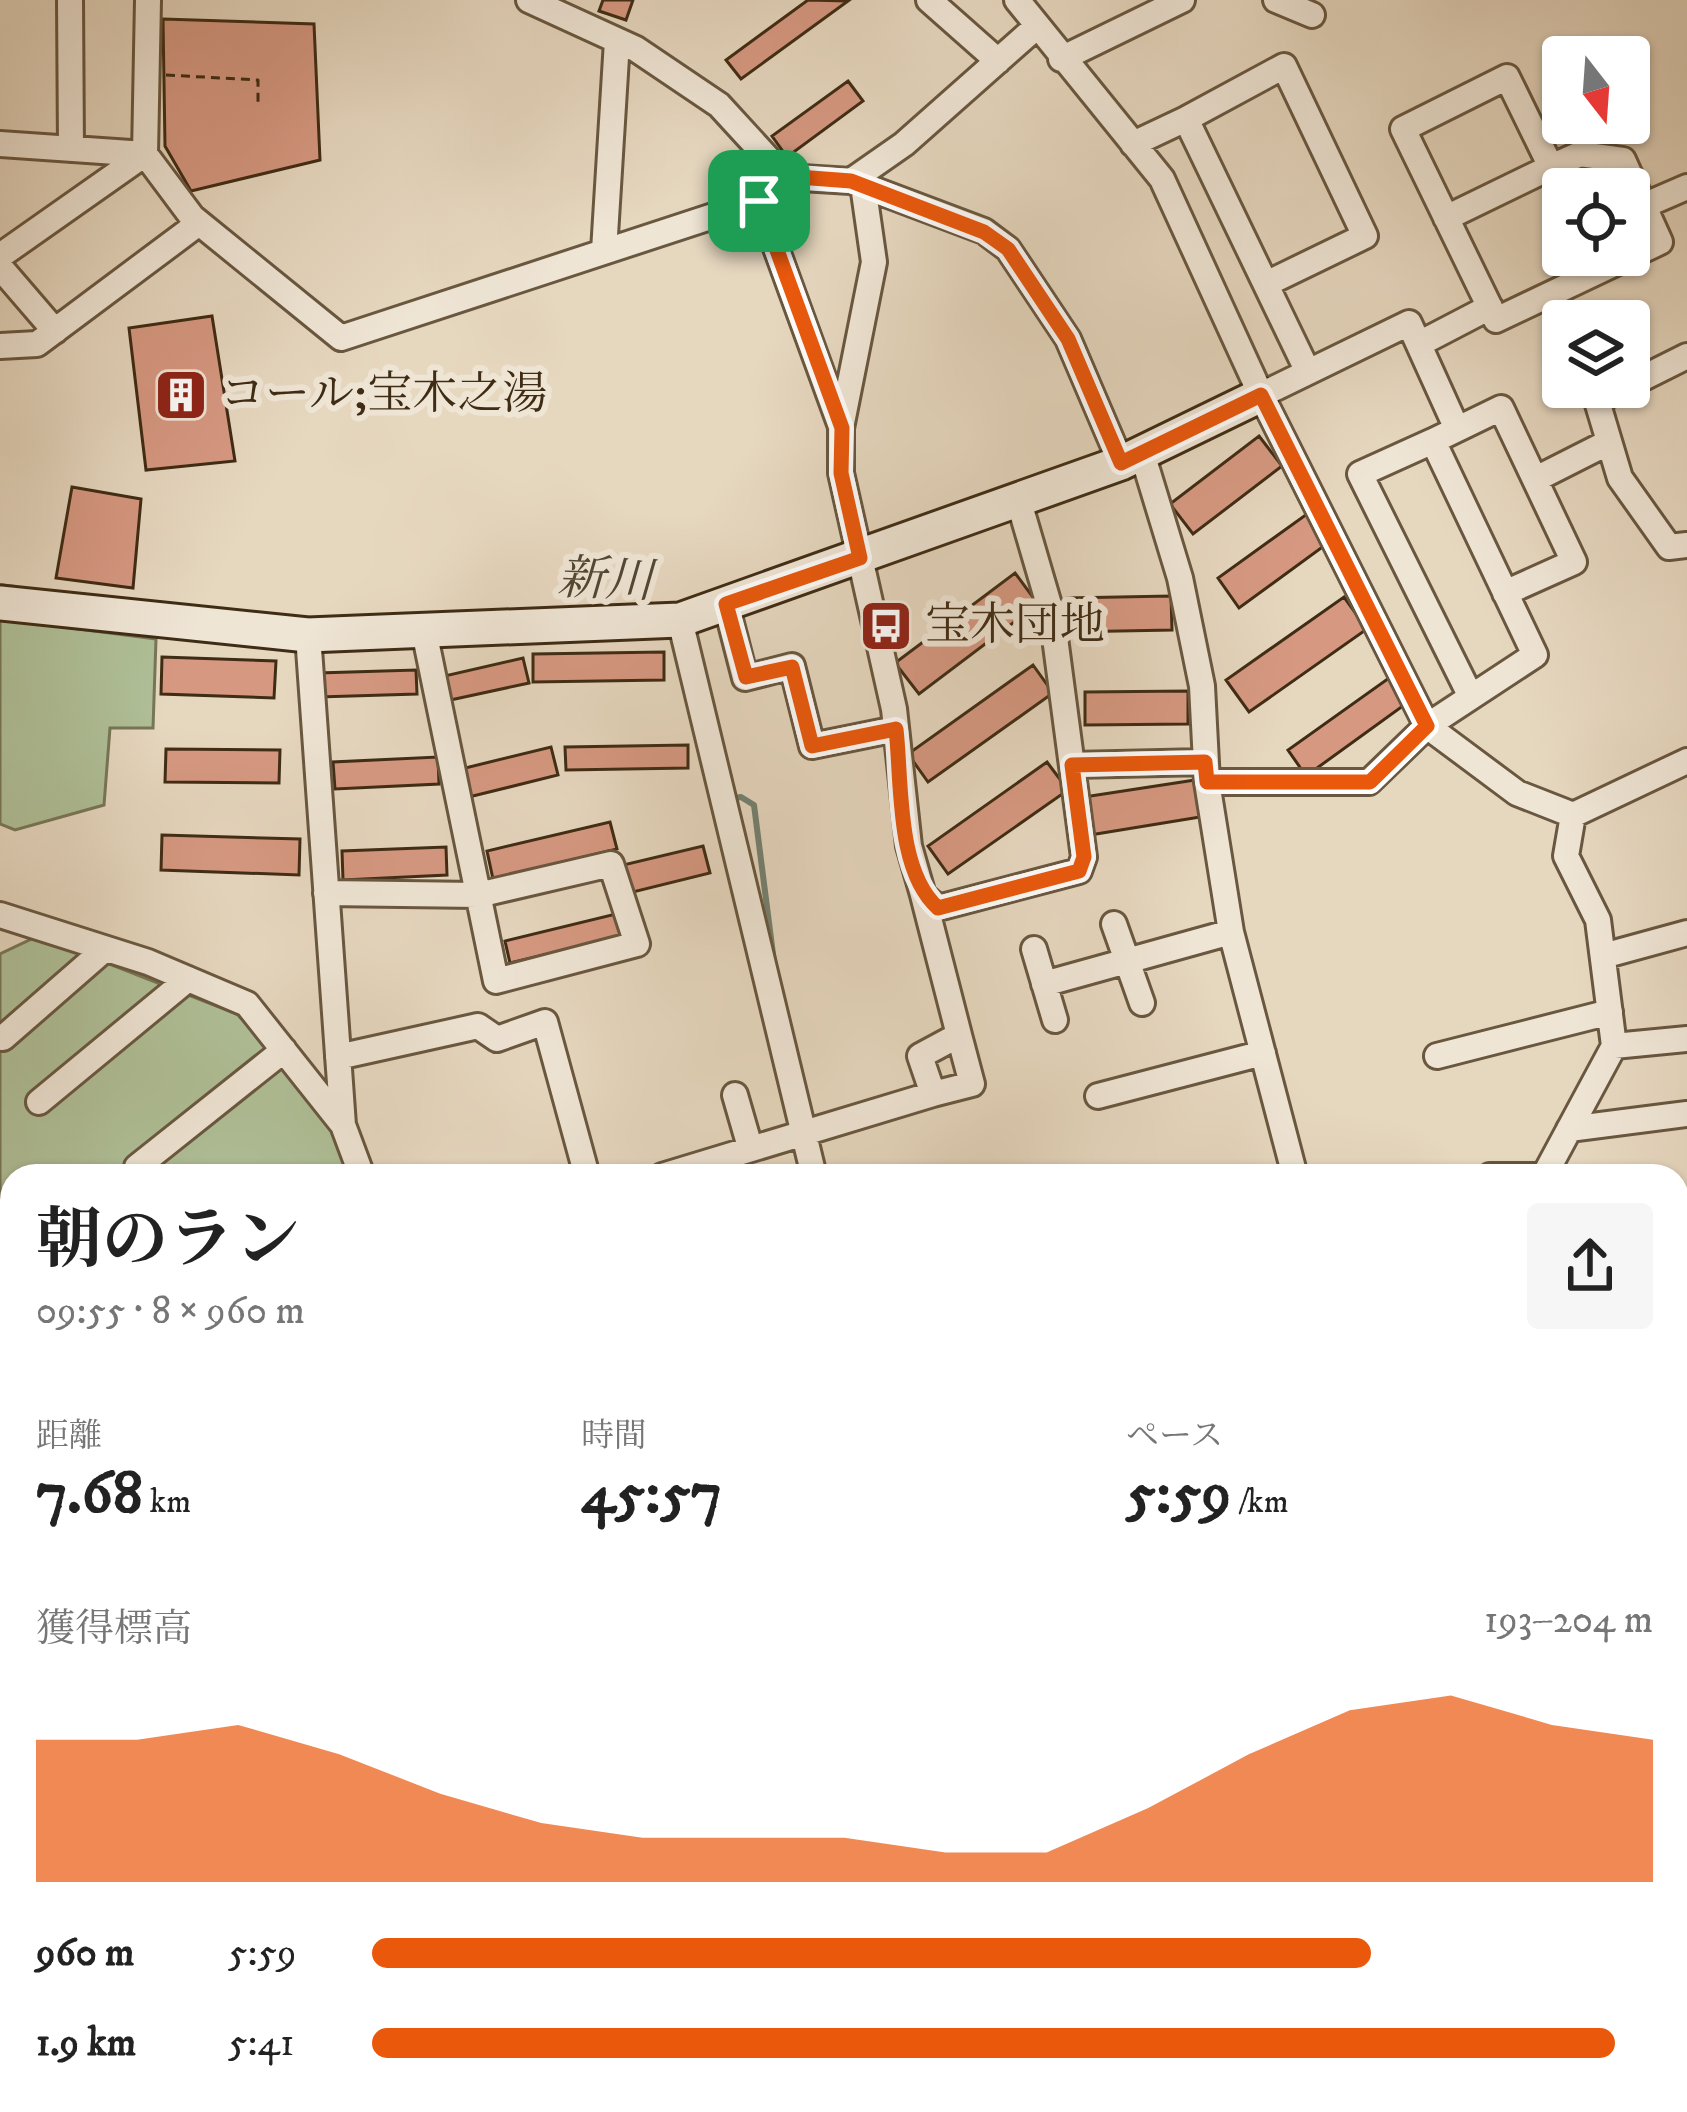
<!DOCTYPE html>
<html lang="ja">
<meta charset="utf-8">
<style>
:root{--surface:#fff;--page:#f6f6f6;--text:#222;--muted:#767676;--accent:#ea580c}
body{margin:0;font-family:"IM FELL DW Pica","Noto Serif JP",serif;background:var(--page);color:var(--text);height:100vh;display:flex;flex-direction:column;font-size:45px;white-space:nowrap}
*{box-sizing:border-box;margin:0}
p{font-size:39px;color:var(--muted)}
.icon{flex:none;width:66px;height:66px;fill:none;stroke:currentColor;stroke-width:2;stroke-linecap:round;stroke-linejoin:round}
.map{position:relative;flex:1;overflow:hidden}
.panel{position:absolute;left:0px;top:1164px;width:1689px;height:948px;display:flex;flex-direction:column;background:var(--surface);border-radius:36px 36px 0 0;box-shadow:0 3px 9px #0004}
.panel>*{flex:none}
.needle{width:78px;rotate:163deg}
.controls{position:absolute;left:1542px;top:36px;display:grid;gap:24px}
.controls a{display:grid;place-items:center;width:108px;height:108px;border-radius:12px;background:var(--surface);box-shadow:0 3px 9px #0004;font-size:60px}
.pin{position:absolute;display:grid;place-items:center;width:102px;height:102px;color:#fff;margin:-51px;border-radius:24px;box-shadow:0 6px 18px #0006}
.round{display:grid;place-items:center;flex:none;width:126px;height:126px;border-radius:12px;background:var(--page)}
.head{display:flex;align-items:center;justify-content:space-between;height:204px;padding:0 36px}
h1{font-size:66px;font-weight:700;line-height:90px}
.metrics{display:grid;grid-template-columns:repeat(3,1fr);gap:18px;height:204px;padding:12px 36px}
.metrics div{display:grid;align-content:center}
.metrics b{font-size:60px;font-weight:700}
.metrics small{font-size:33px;font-weight:400}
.metrics p{font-size:33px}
.chart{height:336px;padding:24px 36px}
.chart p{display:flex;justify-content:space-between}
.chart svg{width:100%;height:216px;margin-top:12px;fill:var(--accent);opacity:.7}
ul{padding:0 36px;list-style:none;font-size:39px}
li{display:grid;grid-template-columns:192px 144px 1fr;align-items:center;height:90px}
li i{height:30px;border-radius:15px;background:var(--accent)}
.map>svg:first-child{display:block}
.green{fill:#afbf97;stroke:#777656;stroke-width:3}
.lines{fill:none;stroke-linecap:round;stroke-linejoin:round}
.stream{stroke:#738171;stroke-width:6}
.building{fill:#d69881;stroke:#3f2c14;stroke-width:3}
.street-casing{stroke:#69573f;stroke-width:30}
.secondary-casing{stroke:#3f2c14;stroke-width:39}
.path{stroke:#3f2c14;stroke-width:3;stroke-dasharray:9 6;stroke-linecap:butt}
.street{stroke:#efe5d5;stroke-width:24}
.secondary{stroke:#efe5d5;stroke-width:33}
.route-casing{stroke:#fff;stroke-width:24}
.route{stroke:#ea580c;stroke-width:15}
.labels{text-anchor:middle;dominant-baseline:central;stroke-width:12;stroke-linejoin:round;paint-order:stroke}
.poi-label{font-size:45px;fill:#3f2c14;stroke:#efe5d5;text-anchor:start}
.water-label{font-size:48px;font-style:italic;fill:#504833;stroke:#efe5d5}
</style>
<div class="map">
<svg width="1687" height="2112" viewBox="0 0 1687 2112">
<rect width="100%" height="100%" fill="#e6d7bf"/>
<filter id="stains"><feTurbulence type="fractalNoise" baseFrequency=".00167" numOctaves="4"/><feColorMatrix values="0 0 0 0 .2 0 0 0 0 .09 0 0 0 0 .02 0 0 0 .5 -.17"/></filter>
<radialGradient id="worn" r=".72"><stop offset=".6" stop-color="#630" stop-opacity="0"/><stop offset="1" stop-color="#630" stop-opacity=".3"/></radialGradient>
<!-- green -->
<path class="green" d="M0,619L156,639L153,728H110L104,805L15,830L0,824Z
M38,936L237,1014L335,1120L355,1176H12V1401L0,1405V954Z
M1677,1220H1687V1393H1677Z
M12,1416V1706L0,1708V1420Z"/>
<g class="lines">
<!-- stream -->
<path class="stream" d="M0,586L15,588
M729,799L741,797L754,805L774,962"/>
</g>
<!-- building -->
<path class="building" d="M603,0H633L626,20L599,11Z
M808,0L848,1L741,79L726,60Z
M163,19L314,24L320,160L191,191L165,146Z
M848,81L863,101L787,157L772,136Z
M212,316L235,461L146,470L129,328Z
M1259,436L1282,466L1193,534L1170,504Z
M72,487L141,499L133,588L56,578Z
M1307,514L1328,543L1239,608L1218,578Z
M1015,573L1038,604L919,694L895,663Z
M1171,596L1172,630L1067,632V598Z
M1344,597L1367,629L1249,712L1226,680Z
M664,652V680L533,682V654Z
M162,657L276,661L274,698L161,694Z
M523,658L529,683L446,701L440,677Z
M1033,665L1053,693L928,782L908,754Z
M416,670L417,694L319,697L318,673Z
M1389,678L1407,703L1306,776L1288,750Z
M1188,691V724L1085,725V692Z
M688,745V768L566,770L565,747Z
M551,747L558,775L469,797L461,769Z
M166,749L280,750L279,783L165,782Z
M438,757L439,784L335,789L333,762Z
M1047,762L1068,790L948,874L928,846Z
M1195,780L1200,817L1090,835L1084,797Z
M610,822L617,849L493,879L487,851Z
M162,835L300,839L299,875L161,870Z
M703,846L710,873L629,893L623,865Z
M446,847L447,875L343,880L342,851Z
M624,912L629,935L510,963L505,941Z"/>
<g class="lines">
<!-- street casing -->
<g class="street-casing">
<path id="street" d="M70,0L71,149
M148,0L145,154L192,217L341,338L759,201
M529,0L636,49L719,105L785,177L851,181L984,231L1008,249L1068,339L1121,463
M929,0L998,61
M1017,0L1162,179L1261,395L1427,726L1517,793L1573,815L1566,856L1598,920L1614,1046L1544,1176
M1276,0L1312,15
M1061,59L1182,0
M1507,77L1551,167L1580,154L1623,160L1660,242L1496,320L1403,129Z
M0,144L145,154
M1133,144L1186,119
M785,177L759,201L840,424
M851,181L904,144L1035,28
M863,185L874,262L841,428V473L894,709L909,846L923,895L938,908L1079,871L1084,857L1052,615L1019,502
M1643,206L1687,187
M1446,218L1551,167
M604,251L617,41
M0,256L145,154
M0,267L55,331
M1266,284L1365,236L1284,66L1186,119L1308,372
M1419,344L1490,307
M0,346L37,344L199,223
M1629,385L1687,356
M1625,387L1597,401L1620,478L1669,547L1687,545
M1261,395L1409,323L1457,429
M1433,441L1360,474L1471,697
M1142,453L1180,578L1202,686L1207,782L1231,932L1295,1176
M1536,479L1609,442
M726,604L745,678L792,666L812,746L896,729
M680,620L814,1176
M308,635L343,1125L362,1176
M1073,765L1205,762
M1207,782H1369L1427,726L1535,655L1433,441L1501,408L1574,562L1505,593
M1573,815L1687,761
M326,893L478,895L611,864L637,944L496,981L424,631
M0,915L148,962L247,1004L343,1125
M1114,924L1142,1003
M1034,949L1055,1020
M1603,956L1687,933
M1044,984L1231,932
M3,1038L105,949
M1614,1046L1687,1039
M1437,1056L1610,1012
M338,1057L478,1026L497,1039L545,1022L587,1176
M933,1094L972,1084L959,1035
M735,1095L750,1147
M1098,1096L1263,1053
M39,1102L188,979
M1569,1129L1687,1114
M137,1167L284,1050
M662,1176L933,1094L920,1056L959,1035L923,895
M1490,1176H1544
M0,1417L12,1413
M1677,1438H1687
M1677,1653L1687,1683
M1677,2014L1687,2010
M245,2100L247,2112
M695,2100L698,2112
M1027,2100L1030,2112
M1234,2100L1238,2110L1292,2100
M1319,2100L1320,2112
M1556,2100L1558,2112"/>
</g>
<!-- secondary casing -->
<g class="secondary-casing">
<path id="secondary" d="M0,603L308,635L680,620L1121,463L1261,395"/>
</g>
<!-- path -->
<path class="path" d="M166,75L258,80V107"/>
<!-- street -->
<use href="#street" class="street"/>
<!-- secondary -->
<use href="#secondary" class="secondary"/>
</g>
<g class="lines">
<!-- route casing -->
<g class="route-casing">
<path id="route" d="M785,176L851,181L984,232L1008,249L1068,339L1121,463L1261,395L1427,726L1370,782H1207L1205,762L1072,765L1084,857L1079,871L938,908C896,871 902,782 896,729L812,746L792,667L746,677L726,604L860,558L841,473L842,428L759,201Z"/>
</g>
<!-- route -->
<use href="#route" class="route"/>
</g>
<!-- icons -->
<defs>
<g id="building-square" transform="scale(2.7)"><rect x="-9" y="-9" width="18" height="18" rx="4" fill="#8f2418" stroke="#efe5d5"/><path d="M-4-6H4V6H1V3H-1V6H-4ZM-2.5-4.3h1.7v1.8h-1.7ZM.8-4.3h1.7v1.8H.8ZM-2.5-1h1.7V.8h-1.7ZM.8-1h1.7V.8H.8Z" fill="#fff"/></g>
<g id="bus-square" transform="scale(2.7)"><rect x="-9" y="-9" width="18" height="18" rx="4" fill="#8f2418" stroke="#efe5d5"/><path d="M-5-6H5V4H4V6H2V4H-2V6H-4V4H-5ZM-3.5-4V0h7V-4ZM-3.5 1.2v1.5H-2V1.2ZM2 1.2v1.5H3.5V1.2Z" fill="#fff"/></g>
</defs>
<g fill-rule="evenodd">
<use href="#building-square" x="181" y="395"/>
<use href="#bus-square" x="886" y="626"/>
</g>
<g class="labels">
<!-- poi labels -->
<g class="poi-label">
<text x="220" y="395">コール;宝木之湯</text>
<text x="925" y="626">宝木団地</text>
</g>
<!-- water labels -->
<g class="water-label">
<text transform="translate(605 581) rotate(2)">新川</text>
</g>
</g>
<rect width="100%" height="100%" filter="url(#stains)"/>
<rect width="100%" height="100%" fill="url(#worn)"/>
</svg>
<div class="controls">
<a><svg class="needle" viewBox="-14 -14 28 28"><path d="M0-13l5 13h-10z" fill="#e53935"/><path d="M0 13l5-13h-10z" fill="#767676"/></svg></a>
<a><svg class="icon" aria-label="locate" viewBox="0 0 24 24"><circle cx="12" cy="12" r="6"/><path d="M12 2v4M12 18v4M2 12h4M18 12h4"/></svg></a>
<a><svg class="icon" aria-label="layers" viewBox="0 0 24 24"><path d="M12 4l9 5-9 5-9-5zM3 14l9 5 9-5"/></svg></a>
</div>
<div class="pin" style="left:759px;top:201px;background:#1e9e55"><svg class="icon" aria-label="arrive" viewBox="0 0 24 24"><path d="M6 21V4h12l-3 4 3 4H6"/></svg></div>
<section class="panel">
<div class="head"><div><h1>朝のラン</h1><p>09:55 · 8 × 960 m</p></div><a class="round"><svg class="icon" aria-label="share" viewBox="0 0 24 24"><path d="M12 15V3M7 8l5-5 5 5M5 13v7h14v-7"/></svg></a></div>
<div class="metrics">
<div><p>距離</p><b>7.68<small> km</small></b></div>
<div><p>時間</p><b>45:57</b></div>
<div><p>ペース</p><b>5:59<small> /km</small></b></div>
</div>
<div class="chart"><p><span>獲得標高</span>193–204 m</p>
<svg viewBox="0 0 160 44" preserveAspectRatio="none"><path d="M0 44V15L10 15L20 12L30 18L40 26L50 32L60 35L70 35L80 35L90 38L100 38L110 29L120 18L130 9L140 6L150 12L160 15V44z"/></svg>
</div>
<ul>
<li><b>960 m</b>5:59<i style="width:78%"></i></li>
<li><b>1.9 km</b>5:41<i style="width:97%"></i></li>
</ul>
</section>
</div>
